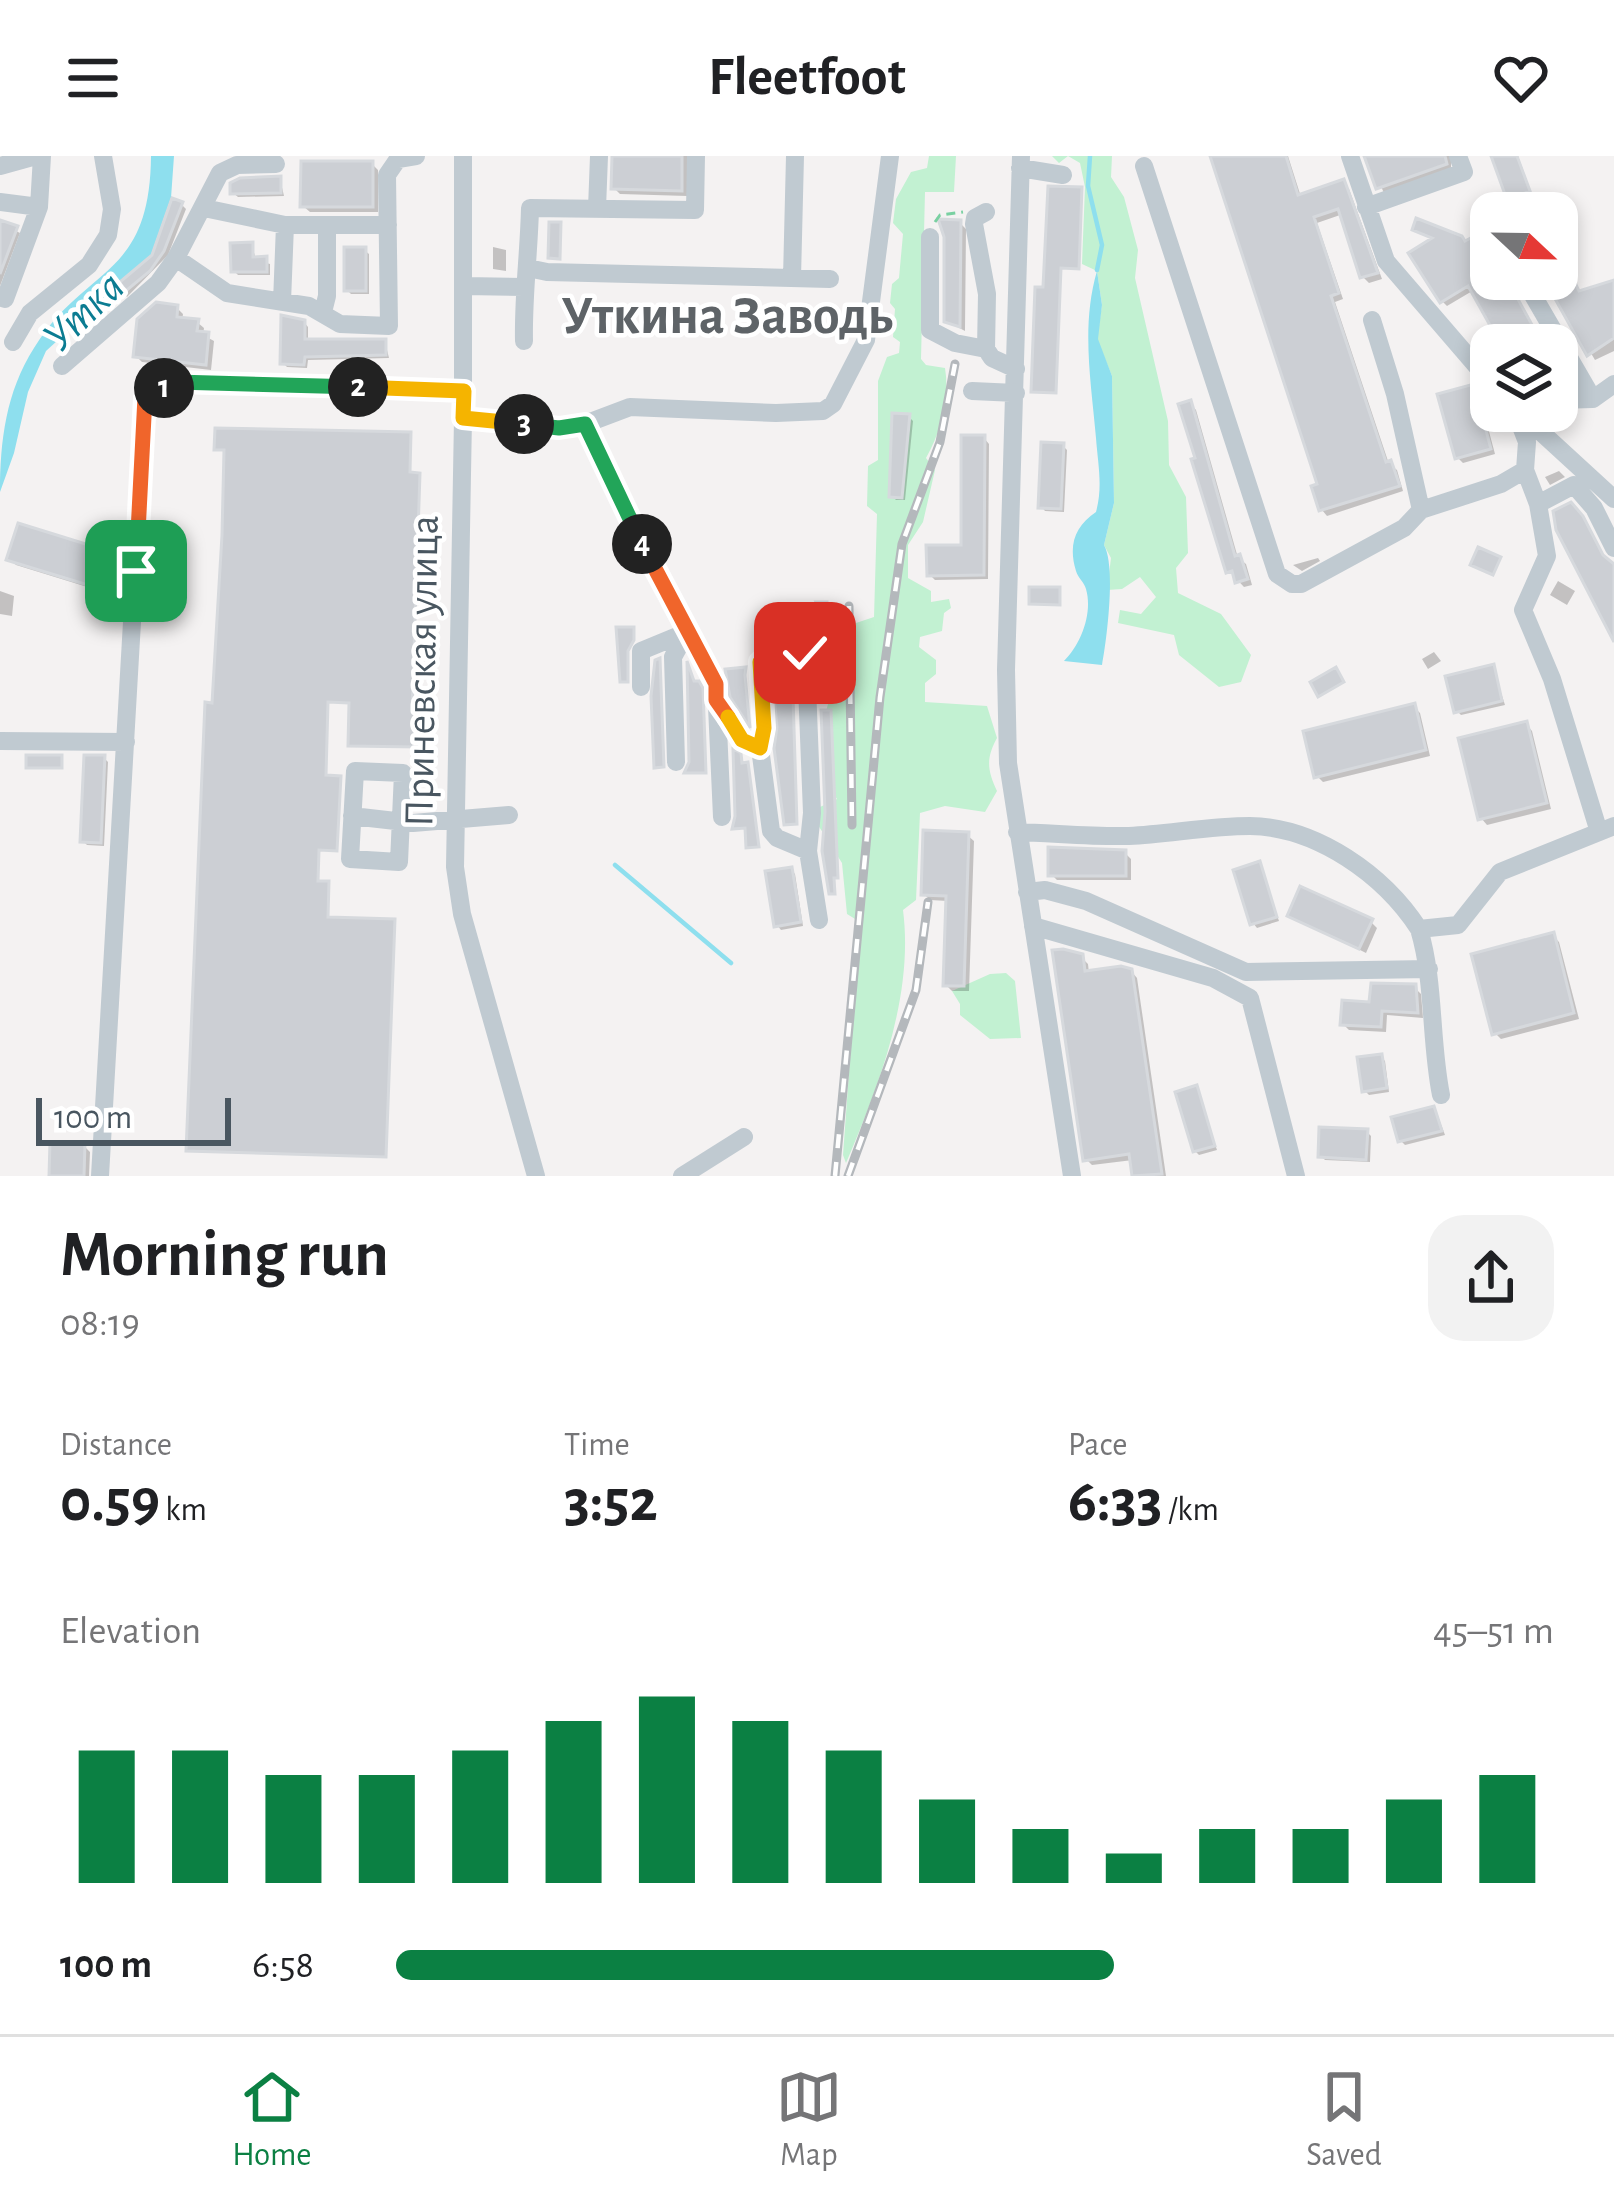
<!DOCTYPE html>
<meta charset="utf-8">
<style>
:root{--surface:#fff;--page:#f2f2f2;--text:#202124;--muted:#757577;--line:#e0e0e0;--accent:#0b8043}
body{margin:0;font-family:"Alegreya Sans",sans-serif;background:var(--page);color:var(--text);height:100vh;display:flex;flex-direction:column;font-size:45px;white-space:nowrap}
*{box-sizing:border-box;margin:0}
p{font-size:39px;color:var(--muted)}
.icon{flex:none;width:66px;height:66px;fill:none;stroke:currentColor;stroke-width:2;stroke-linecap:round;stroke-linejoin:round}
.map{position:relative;height:1020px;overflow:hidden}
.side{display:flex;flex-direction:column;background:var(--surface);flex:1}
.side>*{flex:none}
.needle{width:78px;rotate:112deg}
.controls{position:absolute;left:1470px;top:36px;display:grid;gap:24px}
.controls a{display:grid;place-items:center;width:108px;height:108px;border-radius:24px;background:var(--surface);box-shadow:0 6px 18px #0003;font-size:60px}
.scale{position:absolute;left:36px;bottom:30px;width:195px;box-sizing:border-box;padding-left:12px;border:6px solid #495660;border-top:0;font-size:33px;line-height:42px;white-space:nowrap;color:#495660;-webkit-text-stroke:9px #fff;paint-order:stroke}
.pin{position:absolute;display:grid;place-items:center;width:102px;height:102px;color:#fff;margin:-51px;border-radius:24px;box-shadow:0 6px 18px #0006}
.km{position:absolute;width:60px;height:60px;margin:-30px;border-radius:50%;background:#222;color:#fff;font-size:33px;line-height:60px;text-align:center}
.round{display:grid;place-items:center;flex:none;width:126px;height:126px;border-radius:36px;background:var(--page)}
.headline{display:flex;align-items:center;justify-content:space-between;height:204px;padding:0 60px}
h1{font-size:66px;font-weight:700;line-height:90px}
.stats{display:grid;grid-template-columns:repeat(3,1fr);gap:18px;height:204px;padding:12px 60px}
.stats div{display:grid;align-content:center}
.stats b{font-size:60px;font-weight:700}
.stats small{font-size:33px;font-weight:400}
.stats p{font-size:33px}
.chart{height:336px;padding:24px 60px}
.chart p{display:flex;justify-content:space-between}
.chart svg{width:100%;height:216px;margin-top:12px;stroke:var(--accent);stroke-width:6}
ul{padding:0 60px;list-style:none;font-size:39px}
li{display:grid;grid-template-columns:192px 144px 1fr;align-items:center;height:90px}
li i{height:30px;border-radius:15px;background:var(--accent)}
header{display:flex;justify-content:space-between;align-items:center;height:156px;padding:0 60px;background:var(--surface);font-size:54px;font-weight:700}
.menu{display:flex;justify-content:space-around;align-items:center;height:168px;border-top:3px solid var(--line);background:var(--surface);font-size:33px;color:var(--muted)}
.menu a{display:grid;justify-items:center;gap:6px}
.menu .current{color:var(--accent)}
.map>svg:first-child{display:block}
.green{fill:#c2f1d2}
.water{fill:#8edfee}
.shadow{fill:#0003}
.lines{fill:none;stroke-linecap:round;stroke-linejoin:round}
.stream{stroke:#8edfee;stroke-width:4.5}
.building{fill:#cccfd4;stroke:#d6d9dd;stroke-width:3}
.path{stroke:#79d0a1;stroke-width:3;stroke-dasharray:9 6;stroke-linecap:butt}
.minor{stroke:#c0cad1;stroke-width:18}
.rail-casing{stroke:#b4b8bc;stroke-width:9}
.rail{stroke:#fff;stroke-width:4.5;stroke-dasharray:14;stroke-linecap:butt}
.split-1-casing{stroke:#fff;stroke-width:24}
.split-2-casing{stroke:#fff;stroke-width:24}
.split-3-casing{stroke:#fff;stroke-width:24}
.split-4-casing{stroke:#fff;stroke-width:24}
.split-5-casing{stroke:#fff;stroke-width:24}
.split-6-casing{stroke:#fff;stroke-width:24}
.split-1{stroke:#f0652b;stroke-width:15}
.split-2{stroke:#22a559;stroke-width:15}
.split-3{stroke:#f5b400;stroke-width:15}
.split-4{stroke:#22a559;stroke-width:15}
.split-5{stroke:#f0652b;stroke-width:15}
.split-6{stroke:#f5b400;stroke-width:15}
.labels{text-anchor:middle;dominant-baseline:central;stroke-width:9;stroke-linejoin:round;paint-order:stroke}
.street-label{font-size:42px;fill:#495660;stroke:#fff}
.water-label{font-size:45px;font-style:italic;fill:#0b7c92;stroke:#fff}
.district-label{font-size:54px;font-weight:bold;fill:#5e6367;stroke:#fff}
</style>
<header><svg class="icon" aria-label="menu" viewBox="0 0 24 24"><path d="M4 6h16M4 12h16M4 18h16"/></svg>Fleetfoot<svg class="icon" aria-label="heart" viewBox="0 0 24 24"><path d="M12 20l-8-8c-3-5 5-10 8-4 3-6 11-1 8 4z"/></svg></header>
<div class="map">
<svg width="1614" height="1020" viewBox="0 0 1614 1020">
<rect width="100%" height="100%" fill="#f4f2f2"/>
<!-- green -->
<path class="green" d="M929,0H956L954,36H925L921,203L926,209L945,212C950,242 941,276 926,302L935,314L923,366L908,389V422L931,435V446L949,443L951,452L944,457L942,475L920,481L919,491L936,504V518L925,527V546L987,550L997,582C986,602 987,614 997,635L985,656L945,650L920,657L916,744L903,754C914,839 879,930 846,1007L843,999L860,766L847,758L842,707L818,669L820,651L837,643C816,611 820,566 833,533C813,516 816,487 816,463L834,446L856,467L874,461L877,358L867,350L868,310L878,304V225L887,201L899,197L900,186L893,181L895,153L890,147L892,128L899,122L903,78L893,67L896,43L911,16L927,12Z
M1052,0H1112L1111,21L1124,41L1138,94L1135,122L1168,265L1169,309L1186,341L1188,397L1176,412L1178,437L1221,458L1251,499L1241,526L1219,531L1179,499L1174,479L1118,467L1120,454L1141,458L1156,441L1140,421L1122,433L1107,434L1111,402L1104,389L1114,347L1112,220L1097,183L1102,149L1097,115L1082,108L1085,31L1080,7L1068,0L1059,7Z
M1006,817L1015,825L1021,882L990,883L960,859V848L952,835L990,818Z"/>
<!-- water -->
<path class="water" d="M151,0H174L171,42L151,99L46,195L28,236L14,297L0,336C0,285 6,236 34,192C85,109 150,124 151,0Z
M1097,115L1102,149L1098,183L1112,220L1114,347L1104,389C1116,410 1107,482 1102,509L1064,505C1081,488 1093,457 1086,433C1084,426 1078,422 1076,415C1068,389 1075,370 1096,356C1103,330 1098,309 1096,282C1091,225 1081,170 1097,115Z"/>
<!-- shadow -->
<path class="shadow" d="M615,0H689L687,40L620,38L614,32Z
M1213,0H1288L1301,41L1343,27L1349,33L1382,123L1369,127L1363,121L1343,58L1317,67L1343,143L1335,146L1389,308L1397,314L1403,335L1327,360L1322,354L1321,330Z
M1367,0H1451V13L1384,37Z
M1494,0H1518L1533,41L1515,48L1509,42Z
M372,8L378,14V56H310L303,50Z
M280,23L284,40L238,41L233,37Z
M182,49L186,53L168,99L127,141L118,131L154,101Z
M0,67L20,77L0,130Z
M960,67L966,73L965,175L946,165Z
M1415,73L1491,93V123H1507L1543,189H1504L1474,134L1447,150L1442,145L1435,84Z
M252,89L256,104L270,108V119H238L234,115Z
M493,91L506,94V115L493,113Z
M1557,93L1581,137L1614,127V195L1595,204L1547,123H1557Z
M364,94L369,98V138H351L347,134Z
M177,152L183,158L182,165L197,166L204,172L203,179L214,185L211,214L142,206L136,200Z
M304,166L308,171V186H385L389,202L308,204L307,212L287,211L283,207Z
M1473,231L1479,238L1495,298L1463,307L1457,301Z
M1190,247L1196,254L1238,402L1246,408L1252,429L1244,431L1229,415Z
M909,261L913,265L905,344H896L892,340Z
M984,282L989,288L988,423L935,424L930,419L964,392Z
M1063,290L1067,294L1064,356L1045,355L1041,350Z
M1559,315L1565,321L1550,329L1545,321Z
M101,396L107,402L97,434L16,409L10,403Z
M1318,402L1320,405L1302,415L1293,409Z
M1558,425L1575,435L1567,449L1550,439Z
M0,435L14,440L12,460L0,458Z
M791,462H794L791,480L781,478V468L790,469Z
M1434,496L1441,505L1428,513L1422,503Z
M1493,512L1505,549L1461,559L1457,555Z
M1414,551L1420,557L1430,600L1323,626L1317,620Z
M1526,568L1532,575L1551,653L1487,669L1481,662Z
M104,602L108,606L104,690L87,689L83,685Z
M967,679L974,685L969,835H952L946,829L948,745L930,744L924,738Z
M1125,697L1131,703V724H1057L1051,718Z
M1259,708L1279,765L1257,772L1253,767Z
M791,714L795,718L803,770L781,774L777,769Z
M1290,759L1371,766L1377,772L1366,797Z
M1553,780L1559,786L1579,863L1501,883L1495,877Z
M1081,801L1088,808L1089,817L1131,815L1137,822L1166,1020H1135L1133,1004L1092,1009L1086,1003Z
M1414,831L1421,838L1423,862L1387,859L1386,876L1349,874L1343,868L1372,849Z
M1381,901L1385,905L1389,936L1369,939L1365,935Z
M1196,933L1217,994L1199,999L1195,995Z
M1436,955L1445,979L1405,989L1401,985L1395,964Z
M1367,976L1371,980L1370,1006L1325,1004L1321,1000Z
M84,990L90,996L89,1020H52Z"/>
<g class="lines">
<!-- stream -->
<path class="stream" d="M1090,0L1088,30L1102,89L1097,114
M615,709L731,807"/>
</g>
<!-- building -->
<path class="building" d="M612,0H682V35L611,33Z
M1210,0H1286L1298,39L1344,23L1378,117L1360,122L1338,53L1314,61L1339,137L1331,140L1386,306L1391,304L1400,330L1319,355L1311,330L1317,328Z
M1364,0H1445L1447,8L1376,33Z
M1491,0H1517L1530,35L1507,44Z
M301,5H373V51H300Z
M281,20V37L230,38V27L240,22Z
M1048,30L1082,31L1079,113L1061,112L1056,237L1031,236L1035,131H1043Z
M172,42L183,46L164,95L150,115L121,139L114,131L152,99Z
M1416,62L1462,80L1465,85L1482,76L1491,93V123H1507L1543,189H1501L1468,130L1440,147L1408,97L1432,82L1412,74Z
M938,63L961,64L960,171L944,166V81Z
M0,64L18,70L0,118Z
M549,66H561L560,103L548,102Z
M253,86V101L267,100V116H231L230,87Z
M1557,89L1579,135L1614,124V182L1587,200L1544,123H1557Z
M344,91H366V135H344Z
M156,146L178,149L177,161L199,163L197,175L209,176L206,209L133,201L137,163Z
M281,159L305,164V183H386V199L305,201L304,209L280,208Z
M1474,228L1491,293L1455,303L1437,238Z
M1191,244L1235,400L1240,398L1248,423L1235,427L1232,415L1226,417L1191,303L1195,302L1178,248Z
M892,257L910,258L902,342L889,341Z
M215,272L411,276L410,316L420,317L412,554H418V591L348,590L349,547L328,546L326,619L341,620L337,695L319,694L318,725H329L328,761L395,763L386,1001L186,995L205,546L212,547L222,379L224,294H214Z
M961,279H985L984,419L927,420L926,389H961Z
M1041,286L1064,287L1061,353L1038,352Z
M1571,346L1583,360L1603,399L1614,408V486L1556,374L1553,355Z
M18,367L102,393L91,430L6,404Z
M1478,391L1501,401L1493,419L1470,409Z
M1029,431H1060V449L1029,448Z
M816,446H827V532H821L819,480L822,458Z
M616,471H634V484L628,495V526H620Z
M660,502L664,611L654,612L651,540L655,504Z
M687,505L694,525H699L703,532L706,617H684L689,606Z
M1494,508L1502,545L1454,557L1445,520Z
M777,509H792L797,668L784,669L774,592L777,571L772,520Z
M746,511L745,519L750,572L730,541L725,513Z
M1336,511L1344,526L1318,541L1310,526Z
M1415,547L1426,594L1314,622L1303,575Z
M821,554H831L838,722H834L835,738H829L822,695L825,656Z
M1527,565L1547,647L1478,664L1458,582Z
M733,593L741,597L742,607L748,606L759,691L746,692L745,672L732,673L735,660Z
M26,599H62V612H26Z
M84,599H105L101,687L80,686Z
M923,674L969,676L964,830H943L946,740L921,739Z
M1048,691L1126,694V720H1048Z
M1260,705L1277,761L1250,769L1233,714Z
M792,711L801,766L774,771L765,715Z
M1300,730L1373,763L1359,793L1287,760Z
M1554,776L1574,857L1492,879L1471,798Z
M1063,793L1083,798L1085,815L1121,810L1132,813L1162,1018L1132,1020L1129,998L1083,1005L1052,794Z
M1371,827L1416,828L1418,857L1382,855L1381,871L1340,869L1342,844L1369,846Z
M1382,898L1387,932L1362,936L1357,901Z
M1197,929L1215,990L1193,996L1175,936Z
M1434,950L1442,975L1398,986L1391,961Z
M1319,971L1368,973L1366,1004L1318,1001Z
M50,986L85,987L84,1020H49Z"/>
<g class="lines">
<!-- path -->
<path class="path" d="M935,66L940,59L963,56"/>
<!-- minor -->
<path class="minor" d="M463,0V262L455,711L462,758L536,1020
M1021,0L1006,514L1008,607L1072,1020
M1350,0L1386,105L1491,227
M0,10L36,0
M1144,10L1277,418L1292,428H1301L1404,372L1421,354L1501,328L1525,314L1527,286L1515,255
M1020,12L1063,19
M0,46L39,51
M1366,51L1464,16L1458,0
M204,52L285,69H388
M597,53L599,0
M986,56L975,62L974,68L987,138L986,193L992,202L1016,213
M930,81V174L955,187L986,193
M176,102L227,137L309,150L340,168L389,170L387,19L398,3L416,0
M528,112L547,116L830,123
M792,122L795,0
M1527,129L1593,243L1614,228
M464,130L523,131
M0,141L5,143L39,51L42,0
M282,146L285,69
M323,156L327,140V69
M1372,164L1395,238L1421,354
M524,185C523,140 529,97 530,52L695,54L696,0
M13,186L30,157L89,109L108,79L112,53L103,0
M62,210L158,127L176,102L220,17L237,9L276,8
M972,235L1016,237
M1557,244L1593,243
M1518,255L1614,343
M463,262L559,272L585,268L630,251L776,257L823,255L833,248L866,184L890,0
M585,268L666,439L716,528L722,661
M1525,314L1538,348L1547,400L1523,454L1552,523L1599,676
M1538,348L1574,329L1594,352L1614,392
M809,457L805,479L812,657L808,695L819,764
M805,497L776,493L768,497L758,518L764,572L760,592L771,675L777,682L808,695
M641,531V495L687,476
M716,544L742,584
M0,585L126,586
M676,606L673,501L687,476
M355,615L403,617L399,706L350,703Z
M352,660L413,667L509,659
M1017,676C1054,677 1092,681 1129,680C1169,678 1210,670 1250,670C1317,671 1384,719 1419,773L1458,769L1500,716L1614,670
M1027,736L1045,734L1086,745L1246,816L1429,813
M1033,770L1213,822L1250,842L1296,1020
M1419,773C1435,827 1430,884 1441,939
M100,1020L145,241L176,226L463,235
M682,1020L744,981"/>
<!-- rail casing -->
<g class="rail-casing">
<path id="rail" d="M849,450L852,669
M835,1020L880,541L902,388L940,286L955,208
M848,1020L916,834L928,746"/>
</g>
<!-- rail -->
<use href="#rail" class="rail"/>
</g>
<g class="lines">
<!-- split-1 casing -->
<g class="split-1-casing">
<path id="split-1" d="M136,415L145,241L164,232"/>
</g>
<!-- split-2 casing -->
<g class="split-2-casing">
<path id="split-2" d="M164,232L176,226L358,231"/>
</g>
<!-- split-3 casing -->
<g class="split-3-casing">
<path id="split-3" d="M358,231L464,235L463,262L524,268"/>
</g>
<!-- split-4 casing -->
<g class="split-4-casing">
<path id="split-4" d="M524,268L559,272L585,268L642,388"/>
</g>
<!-- split-5 casing -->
<g class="split-5-casing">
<path id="split-5" d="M642,388L716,528V544L728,561"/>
</g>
<!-- split-6 casing -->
<g class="split-6-casing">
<path id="split-6" d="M728,561L742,584L760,592L764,572L760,506L776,493L805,497"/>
</g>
<!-- split-1 -->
<use href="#split-1" class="split-1"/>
<!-- split-2 -->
<use href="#split-2" class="split-2"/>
<!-- split-3 -->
<use href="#split-3" class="split-3"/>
<!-- split-4 -->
<use href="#split-4" class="split-4"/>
<!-- split-5 -->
<use href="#split-5" class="split-5"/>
<!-- split-6 -->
<use href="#split-6" class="split-6"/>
</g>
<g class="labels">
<!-- street labels -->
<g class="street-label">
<text transform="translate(422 515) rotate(-89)">Приневская улица</text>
</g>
<!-- water labels -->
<g class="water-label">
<text transform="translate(84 156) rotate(-44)">Утка</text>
</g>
<!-- district labels -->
<g class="district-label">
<text x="727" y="161">Уткина Заводь</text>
</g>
</g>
</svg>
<div class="controls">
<a><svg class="needle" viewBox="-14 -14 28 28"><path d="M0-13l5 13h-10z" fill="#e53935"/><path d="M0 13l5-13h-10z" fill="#757577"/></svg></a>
<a><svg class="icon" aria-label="layers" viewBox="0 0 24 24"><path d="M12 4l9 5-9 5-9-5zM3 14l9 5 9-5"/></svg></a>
</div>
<div class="scale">100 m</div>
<div class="pin" style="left:136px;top:415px;background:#1e9e55"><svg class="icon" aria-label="arrive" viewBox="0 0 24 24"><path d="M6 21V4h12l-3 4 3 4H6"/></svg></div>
<div class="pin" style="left:805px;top:497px;background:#d93025"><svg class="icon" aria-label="check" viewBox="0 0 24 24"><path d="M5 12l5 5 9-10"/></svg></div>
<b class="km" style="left:164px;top:232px">1</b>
<b class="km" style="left:358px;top:231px">2</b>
<b class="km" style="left:524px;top:268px">3</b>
<b class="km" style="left:642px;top:388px">4</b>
</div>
<section class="side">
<div class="headline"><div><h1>Morning run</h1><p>08:19</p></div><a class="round"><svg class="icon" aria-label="share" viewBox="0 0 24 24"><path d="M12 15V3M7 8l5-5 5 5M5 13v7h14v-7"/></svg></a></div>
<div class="stats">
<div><p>Distance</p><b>0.59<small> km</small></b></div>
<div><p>Time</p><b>3:52</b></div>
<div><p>Pace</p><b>6:33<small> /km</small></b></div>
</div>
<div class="chart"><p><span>Elevation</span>45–51 m</p>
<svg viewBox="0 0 160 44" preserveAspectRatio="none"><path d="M5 44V17M15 44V17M25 44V22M35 44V22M45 44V17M55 44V11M65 44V6M75 44V11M85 44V17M95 44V27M105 44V33M115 44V38M125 44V33M135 44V33M145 44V27M155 44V22"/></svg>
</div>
<ul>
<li><b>100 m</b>6:58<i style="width:62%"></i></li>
</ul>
</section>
<nav class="menu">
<a class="current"><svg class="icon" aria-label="home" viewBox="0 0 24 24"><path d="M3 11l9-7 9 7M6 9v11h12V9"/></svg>Home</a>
<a><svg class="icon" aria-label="map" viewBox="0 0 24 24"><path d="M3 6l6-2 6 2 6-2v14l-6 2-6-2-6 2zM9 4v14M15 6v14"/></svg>Map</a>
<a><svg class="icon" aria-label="saved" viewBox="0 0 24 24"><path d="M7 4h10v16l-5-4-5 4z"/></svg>Saved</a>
</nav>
